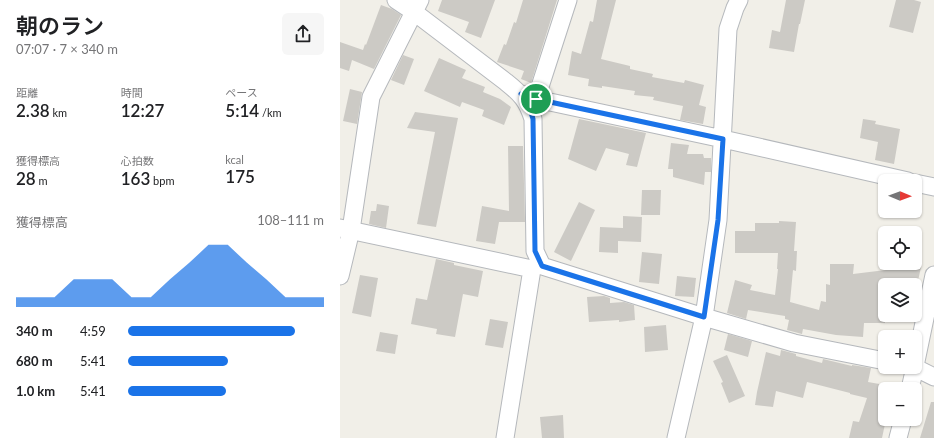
<!DOCTYPE html>
<html lang="ja">
<meta charset="utf-8">
<style>
:root{--surface:#fff;--page:#f6f6f6;--text:#202124;--muted:#757577;--accent:#1a73e8}
body{margin:0;font-family:Lato,"Noto Sans JP",sans-serif;background:var(--page);color:var(--text);height:100vh;display:flex;flex-direction:column;font-size:15px;white-space:nowrap}
*{box-sizing:border-box;margin:0}
p{font-size:13px;color:var(--muted)}
.icon{flex:none;width:22px;height:22px;fill:none;stroke:currentColor;stroke-width:2;stroke-linecap:round;stroke-linejoin:round}
.map{position:relative;flex:1;overflow:hidden}
.details{display:flex;flex-direction:column;background:var(--surface);width:340px}
.details>*{flex:none}
.needle{width:26px;rotate:91deg}
.buttons{position:absolute;left:538px;top:174px;display:grid;gap:8px}
.buttons a{display:grid;place-items:center;width:44px;height:44px;border-radius:6px;background:var(--surface);box-shadow:0 1px 3px #0004;font-size:20px}
.pin{position:absolute;display:grid;place-items:center;width:34px;height:34px;color:#fff;margin:-17px;border:2px solid #fff;border-radius:50%;box-shadow:0 1px 4px #0007}
.round{display:grid;place-items:center;flex:none;width:42px;height:42px;border-radius:6px;background:var(--page)}
.summary{display:flex;align-items:center;justify-content:space-between;height:68px;padding:0 16px}
h1{font-size:22px;font-weight:600;line-height:30px}
.figures{display:grid;grid-template-columns:repeat(3,1fr);gap:6px;height:68px;padding:4px 16px}
.figures div{display:grid;align-content:center}
.figures b{font-size:17px;font-weight:600}
.figures small{font-size:11px;font-weight:400}
.figures p{font-size:11px}
.chart{height:112px;padding:8px 16px}
.chart p{display:flex;justify-content:space-between}
.chart svg{width:100%;height:72px;margin-top:4px;fill:var(--accent);opacity:.7}
ul{padding:0 16px;list-style:none;font-size:13px}
li{display:grid;grid-template-columns:64px 48px 1fr;align-items:center;height:30px}
li i{height:10px;border-radius:5px;background:var(--accent)}
main{display:flex;flex:1;min-height:0}
.map>svg:first-child{display:block}
.building{fill:#cccac5}
.lines{fill:none;stroke-linecap:round;stroke-linejoin:round}
.minor-casing{stroke:#b5b8bc;stroke-width:19}
.minor{stroke:#fff;stroke-width:17}
.route-casing{stroke:#fff;stroke-width:8}
.route{stroke:#1a73e8;stroke-width:5}
</style>
<main>
<section class="details">
<div class="summary"><div><h1>朝のラン</h1><p>07:07 · 7 × 340 m</p></div><a class="round"><svg class="icon" aria-label="share" viewBox="0 0 24 24"><path d="M12 15V3M7 8l5-5 5 5M5 13v7h14v-7"/></svg></a></div>
<div class="figures">
<div><p>距離</p><b>2.38<small> km</small></b></div>
<div><p>時間</p><b>12:27</b></div>
<div><p>ペース</p><b>5:14<small> /km</small></b></div>
</div>
<div class="figures">
<div><p>獲得標高</p><b>28<small> m</small></b></div>
<div><p>心拍数</p><b>163<small> bpm</small></b></div>
<div><p>kcal</p><b>175</b></div>
</div>
<div class="chart"><p><span>獲得標高</span>108–111 m</p>
<svg viewBox="0 0 160 44" preserveAspectRatio="none"><path d="M0 44V38L10 38L20 38L30 27L40 27L50 27L60 38L70 38L80 27L90 17L100 6L110 6L120 17L130 27L140 38L150 38L160 38V44z"/></svg>
</div>
<ul>
<li><b>340 m</b>4:59<i style="width:85%"></i></li>
<li><b>680 m</b>5:41<i style="width:51%"></i></li>
<li><b>1.0 km</b>5:41<i style="width:50%"></i></li>
</ul>
</section>
<div class="map">
<svg width="594" height="438" viewBox="0 0 594 438">
<rect width="100%" height="100%" fill="#f1efe8"/>
<!-- building -->
<path class="building" d="M102,0H155L141,38L125,32L129,22L98,11Z
M183,0H217L191,83L181,79L184,71L157,62L164,44L166,45L174,22L176,23Z
M257,0H276L261,59L290,66V69L313,74L312,77L344,83L345,80L364,85L359,105L366,107L363,124L340,120L343,106L313,100L314,97L294,95L295,91L262,86V88L248,86L249,79L228,75L232,51L241,54L250,21L253,22Z
M446,0H465L460,24H459L454,52L429,48L432,30L440,32Z
M556,0H574L581,2L573,33L549,27Z
M41,5L52,9L61,15L34,69L12,60L9,71L0,68V42L23,50L25,44L26,45Z
M63,55L74,59L64,85L51,80Z
M99,58L126,70L122,78L145,87L143,92L160,99L171,107L164,125L142,116L144,110L122,102L120,107L84,91Z
M10,89L22,92L17,124L3,121Z
M75,112L118,118L96,227L77,224L95,132L67,128Z
M239,119L306,133L297,167L286,165L289,154L266,148L256,171L228,159Z
M523,119L536,121L535,124L560,129L554,164L535,160L538,142L520,138Z
M331,143L349,145L347,154H363L364,158H371V172H365L364,185L333,177V169H328Z
M168,146H183L185,222H159L155,244L136,241L142,206L169,211Z
M302,190H321L320,215H301Z
M239,202L255,210L231,261L214,252Z
M37,204L49,206L46,228L29,224L31,211H36Z
M283,216L302,217L301,242L278,241V253L259,252L260,227L283,228Z
M439,221L456,222L454,251H457L456,271L453,270L450,302L479,310L481,301L486,302V284L490,285V264H514L513,274L554,269L555,263H582L577,285H545V323H524L523,337L496,335L463,329L462,334L447,330L449,320L445,319V316L408,310L406,319L387,313L395,280L412,285L410,290L435,295L438,269H437L438,253H395V231H415V223H439Z
M302,252L322,254L319,284L299,282Z
M96,259L114,263V265L143,271L138,297L123,294L115,337L96,334L97,329L71,324L76,298L87,300Z
M20,275L38,278L31,317L12,313Z
M337,276L356,278L354,297L335,296Z
M264,296L270,298V303L284,302L294,305L295,320L279,322V320L249,322L247,297Z
M150,319L168,322L163,348L145,345Z
M326,325L328,350L305,352L304,327Z
M40,332L58,335L55,354L36,351Z
M388,334L412,341L408,357L384,350Z
M441,350L456,354V356L482,363L483,359L512,366V365L531,368L528,382L545,385V424L542,438H509L513,421L519,422L527,398L510,394V393L467,382L463,398L436,391L433,407L415,405L417,392L426,352L440,356Z
M387,355L405,396L389,403L381,383L383,382L373,361Z
M591,402H594V438H580Z
M223,415L224,438H202L200,417Z"/>
<g class="lines">
<!-- minor casing -->
<g class="minor-casing">
<path id="minor" d="M56,0L74,12L166,82C181,94 187,100 193,119L195,251L202,266L364,317L454,343L545,361
M181,94L196,99L383,139L568,181
M190,109L196,99L228,0
M575,183L594,187
M0,228L192,269L165,438
M0,276L11,230L31,97L80,0
M575,366L594,275
M574,367L594,377
M570,389L575,367
M336,438L364,317L378,220L388,29L395,8L399,0
M558,438L563,419"/>
</g>
<!-- minor -->
<use href="#minor" class="minor"/>
</g>
<g class="lines">
<!-- route casing -->
<g class="route-casing">
<path id="route" d="M181,94L196,99L383,139L378,220L364,317L202,266L195,251L193,119L190,109Z"/>
</g>
<!-- route -->
<use href="#route" class="route"/>
</g>
</svg>
<div class="buttons">
<a><svg class="needle" viewBox="-14 -14 28 28"><path d="M0-13l5 13h-10z" fill="#e53935"/><path d="M0 13l5-13h-10z" fill="#757577"/></svg></a>
<a><svg class="icon" aria-label="locate" viewBox="0 0 24 24"><circle cx="12" cy="12" r="6"/><path d="M12 2v4M12 18v4M2 12h4M18 12h4"/></svg></a>
<a><svg class="icon" aria-label="layers" viewBox="0 0 24 24"><path d="M12 4l9 5-9 5-9-5zM3 14l9 5 9-5"/></svg></a>
<a>+</a>
<a>−</a>
</div>
<div class="pin" style="left:196px;top:99px;background:#1e9e55"><svg class="icon" aria-label="arrive" viewBox="0 0 24 24"><path d="M6 21V4h12l-3 4 3 4H6"/></svg></div>
</div>
</main>
